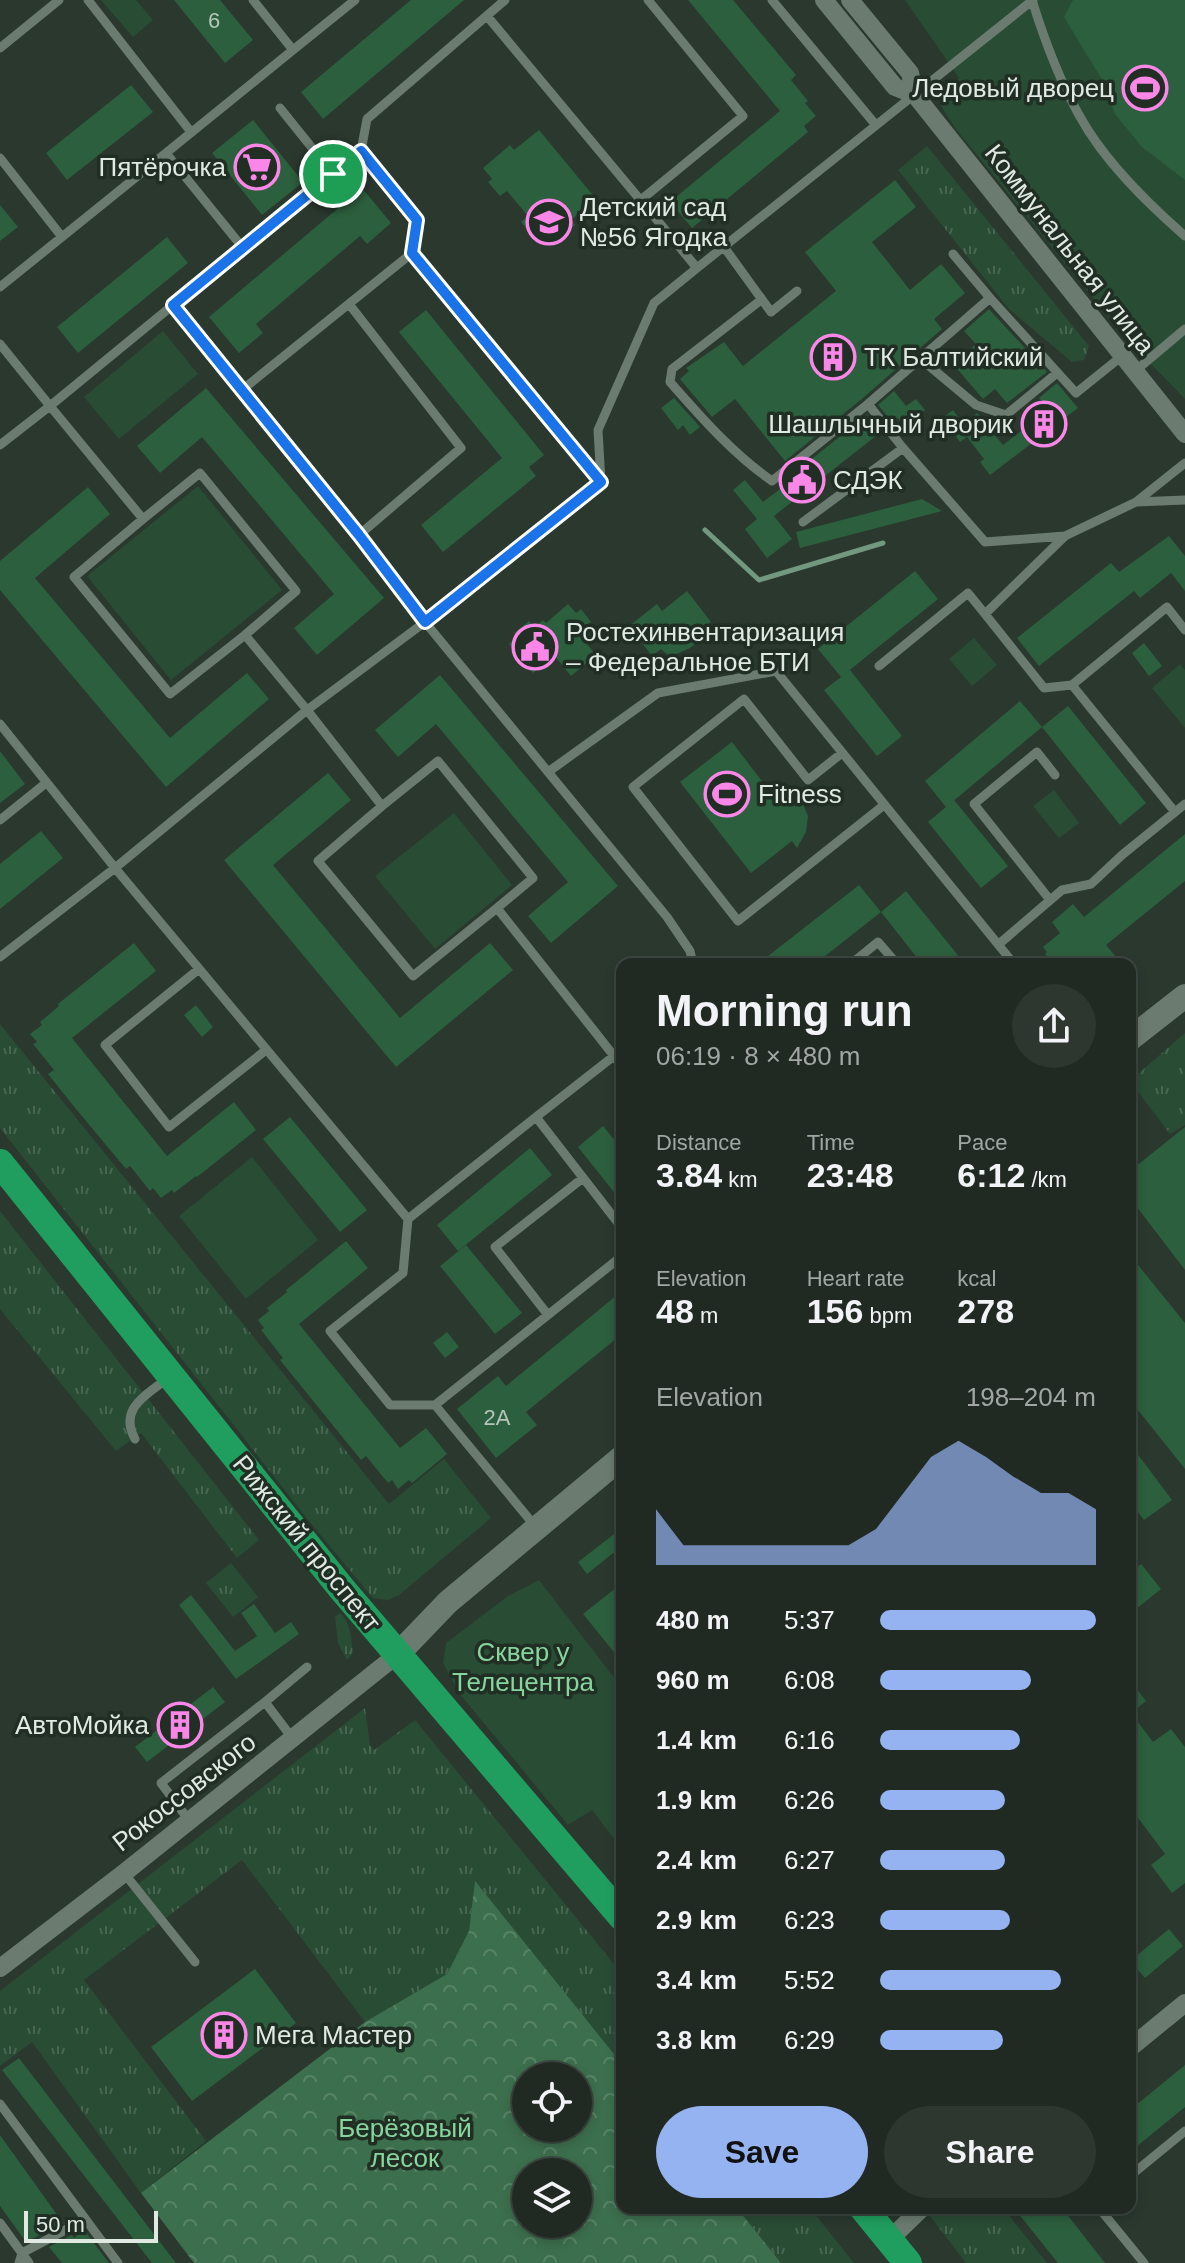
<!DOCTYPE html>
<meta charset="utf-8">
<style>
:root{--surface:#202a22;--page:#2d362f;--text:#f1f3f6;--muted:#a2a7a5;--line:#3d4640;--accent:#95b2f1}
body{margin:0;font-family:Arial,sans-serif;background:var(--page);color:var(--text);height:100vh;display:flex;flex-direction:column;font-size:30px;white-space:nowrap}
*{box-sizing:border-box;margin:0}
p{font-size:26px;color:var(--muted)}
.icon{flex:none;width:44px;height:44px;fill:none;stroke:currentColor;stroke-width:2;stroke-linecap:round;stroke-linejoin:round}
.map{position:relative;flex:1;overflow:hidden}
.drawer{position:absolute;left:616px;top:958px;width:520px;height:1256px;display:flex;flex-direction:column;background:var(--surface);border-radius:16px;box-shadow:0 4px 12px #0003,0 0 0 2px var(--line)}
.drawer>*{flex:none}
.tools{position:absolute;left:512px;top:2062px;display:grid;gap:16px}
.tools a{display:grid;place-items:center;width:80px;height:80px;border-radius:50%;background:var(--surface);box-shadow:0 4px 12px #0003,0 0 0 2px var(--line);font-size:40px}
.scale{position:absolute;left:24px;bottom:20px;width:134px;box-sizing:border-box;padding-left:8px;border:4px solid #e1e9e3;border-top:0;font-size:22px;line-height:28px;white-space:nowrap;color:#e1e9e3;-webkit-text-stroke:6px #202e24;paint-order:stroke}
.pin{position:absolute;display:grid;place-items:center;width:68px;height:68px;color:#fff;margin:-34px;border:4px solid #fff;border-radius:50%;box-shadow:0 2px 8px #0007}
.round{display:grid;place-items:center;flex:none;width:84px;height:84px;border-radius:42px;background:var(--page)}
.overview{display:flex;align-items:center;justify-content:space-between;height:136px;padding:0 40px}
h1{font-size:44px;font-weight:700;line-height:60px}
.stats{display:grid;grid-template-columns:repeat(3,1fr);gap:12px;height:136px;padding:8px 40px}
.stats div{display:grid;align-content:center}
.stats b{font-size:34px;font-weight:700}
.stats small{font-size:22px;font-weight:400}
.stats p{font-size:22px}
.chart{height:224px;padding:16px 40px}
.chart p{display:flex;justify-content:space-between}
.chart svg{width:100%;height:144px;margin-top:8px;fill:var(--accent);opacity:.7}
.button{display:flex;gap:16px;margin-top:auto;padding:16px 40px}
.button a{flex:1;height:92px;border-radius:48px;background:var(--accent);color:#111;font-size:32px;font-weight:700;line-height:92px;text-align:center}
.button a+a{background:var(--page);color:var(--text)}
ul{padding:0 40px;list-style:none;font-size:26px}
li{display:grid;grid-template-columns:128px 96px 1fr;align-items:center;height:60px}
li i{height:20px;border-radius:10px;background:var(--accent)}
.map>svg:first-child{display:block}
.grass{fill:url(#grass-tufts)}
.forest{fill:url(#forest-crowns);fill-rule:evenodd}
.green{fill:#294c35}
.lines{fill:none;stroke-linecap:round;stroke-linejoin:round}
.stream{stroke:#72987f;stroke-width:5}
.building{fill:#2c5f3e}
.service{stroke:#6b7b6f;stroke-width:9}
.minor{stroke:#6b7b6f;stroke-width:18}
.secondary{stroke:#6b7b6f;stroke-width:24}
.trunk{stroke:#209e5f;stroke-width:28}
.route-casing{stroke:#fff;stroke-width:16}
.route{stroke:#1a73e8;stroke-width:10}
.labels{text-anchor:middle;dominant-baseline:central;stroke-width:7;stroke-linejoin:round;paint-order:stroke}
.number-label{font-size:22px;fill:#b4c6ba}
.poi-label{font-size:26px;fill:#e1e9e3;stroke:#202e24;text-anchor:start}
.street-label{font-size:26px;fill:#e1e9e3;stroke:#202e24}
.park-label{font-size:26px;fill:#87d49f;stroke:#202e24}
</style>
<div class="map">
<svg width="1185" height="2263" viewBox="0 0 1185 2263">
<defs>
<pattern id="grass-tufts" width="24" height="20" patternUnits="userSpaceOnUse" patternTransform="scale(2)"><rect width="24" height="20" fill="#294c35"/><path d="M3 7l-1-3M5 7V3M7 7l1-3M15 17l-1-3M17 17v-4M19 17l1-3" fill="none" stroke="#486652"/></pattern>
<pattern id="forest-crowns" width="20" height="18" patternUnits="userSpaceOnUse" patternTransform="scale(2)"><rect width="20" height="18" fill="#3c6f4d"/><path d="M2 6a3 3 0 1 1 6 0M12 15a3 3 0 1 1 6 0" fill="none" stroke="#588466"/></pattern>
</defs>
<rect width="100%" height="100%" fill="#2a382e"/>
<!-- grass -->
<path class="grass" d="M927,146L1089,346L1084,360L1072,362L1009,309L898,170Z
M0,1024L389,1504L444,1459L491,1518L399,1595L388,1600L373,1598L309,1521L0,1128Z
M1185,1033V1125L1170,1134L1130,1081Z
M0,1211L259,1540L237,1558L141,1433L116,1451L0,1309Z
M231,1563L258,1597L233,1617L206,1583Z
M340,1613C351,1623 351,1638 353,1653L347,1660L338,1643L335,1617Z
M365,1708L370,1745L374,1750L415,1720L622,1974V2064L475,1882L469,1931L447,1974L365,2022L242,1860L84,1980L206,2141L141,2193L32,2042L0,2066V1991Z
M737,2208H810L854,2263H781Z
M932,2208H1003L1047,2263H966L927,2212Z"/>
<!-- forest -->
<path class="forest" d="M475,1881L622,2064V2208H737L781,2263H194L141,2193L365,2022L447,1974L469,1931ZM526,2076H578V2128H526ZM526,2172H578V2224H526Z"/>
<!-- green -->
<path class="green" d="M101,0H136L153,20L133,37Z
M905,0H1185V399L1128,341L955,128L941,106L943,91L959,78Z
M163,331L198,374L119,439L84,397Z
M198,486L282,590L171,680L87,576Z
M974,638L997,665L972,686L949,659Z
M1180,664L1185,670V728L1152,688Z
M1054,790L1079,823L1059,838L1033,806Z
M454,813L512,885L435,949L375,876Z
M252,1157L318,1240L246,1299L179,1216Z
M539,1580L622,1688V1849L592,1810L568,1825L459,1693L443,1663L446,1643L508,1596Z"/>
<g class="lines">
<!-- stream -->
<path class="stream" d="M705,530L759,580L883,543"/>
</g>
<!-- building -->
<path class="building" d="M174,0H220L253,40L225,63Z
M411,0H464L323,119L301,92Z
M688,0H733L796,75L791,80L808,101L805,103L816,116L804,126L808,132L692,228L670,202L780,111Z
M1073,0H1185V180L1142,147L1115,114L1101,78L1064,17Z
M131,85L153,112L67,180L46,153Z
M253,120L303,182L262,215L212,153Z
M539,130L596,199L571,220L575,225L549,246L537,232L533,236L521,222L528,216L507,191L500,196L488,182L492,179L483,168L510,145L514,150Z
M895,180L916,207L872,242L910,290L941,264L965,293L934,319L942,329L863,398L785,461L735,399L712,417L680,379L689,371L686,368L724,342L743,366L836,291L805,252Z
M362,188L391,223L367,244L360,236L256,324L263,333L239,353L209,317Z
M0,205L18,227L0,241Z
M167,237L188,263L78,353L57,327Z
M989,309L1047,372L1007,403L995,389L983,399L953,364L976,344L964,331Z
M426,310L544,455L529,467L536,476L443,552L421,525L502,458L399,332Z
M1057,383L1078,408L990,475L980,462L984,459L967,437L960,442L951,430L943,436L934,424L953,410L963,424L977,413L1003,445L1048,410L1039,398Z
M206,388L384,598L317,655L294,628L334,594L202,437L160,473L137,446Z
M894,391L906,406L916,399L925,410L904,426L898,418L893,423L878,405Z
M674,398L700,427L690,435L683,425L678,430L661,408Z
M867,415L881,432L774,516L792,539L767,558L745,529L757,519L733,490L745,480L763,502L797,476L794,473Z
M88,487L110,514L35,578L170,738L247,673L269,699L166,787L0,590V561Z
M922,499L942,511L800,548L796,532Z
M1169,536L1185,556V591L1171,573L1140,598L1134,591L1039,666L1017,638L1111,563L1119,572Z
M915,571L938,599L841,677L850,670L902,736L877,756L824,690L841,677L818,649Z
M687,591L711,622L703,629L707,635L690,648L670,657L661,649L652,656L629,626L657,604L662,611Z
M568,604L576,613L581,609L591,622L587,625L595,635L586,643L596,655L571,676L554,655L533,673L509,644L517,636L514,633L529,621L534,627L543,620L546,623Z
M1144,643L1162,666L1149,676L1132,653Z
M440,675L618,886L551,943L528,916L568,882L436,724L398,757L375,730Z
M1020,701L1042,727L951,803L954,800L1008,866L981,888L928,822L946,807L925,781Z
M1068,706L1146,803L1120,825L1042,727Z
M732,742L768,789L774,784L783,796L789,791L796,796L803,804L808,816L806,832L797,848L792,841L751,873L680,782Z
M0,751L25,784L0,803Z
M328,773L351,800L273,865L400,1018L490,943L513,970L396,1067L224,860Z
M41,831L63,858L0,909V864Z
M1185,834V881L1106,945L1122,964H1053L1045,954L1047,952L1043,947L1060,933L1052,922L1073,904L1084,917Z
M859,885L881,912L815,964H758Z
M906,891L965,964H922L881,912Z
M134,943L156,971L72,1038L167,1156L234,1102L256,1130L197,1177L196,1176L174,1193L172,1190L161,1198L153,1188L150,1191L130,1166L126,1169L76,1109L48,1074L54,1070L33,1044L37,1042L30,1034L42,1025L40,1022L59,1006L58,1004Z
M196,1005L213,1027L202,1037L184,1015Z
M290,1117L367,1210L340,1232L263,1139Z
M603,1126L622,1149V1202L578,1147Z
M1185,1127V1270L1130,1198V1171Z
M530,1148L552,1175L458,1251L437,1225Z
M346,1241L368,1268L299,1324L400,1448L426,1428L447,1454L412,1483L409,1480L398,1489L392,1480L388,1483L366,1456L361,1460L280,1360L283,1358L261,1330L264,1328L258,1320L269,1311L267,1308L287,1292L286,1290Z
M466,1245L522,1313L495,1334L440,1266Z
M1130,1255L1185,1323V1469L1130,1400Z
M622,1291V1334L526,1412L537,1425L496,1458L457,1409L498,1376L506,1386Z
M447,1332L459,1347L445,1358L433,1343Z
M1130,1444L1172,1500L1144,1520L1130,1502Z
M622,1528V1546L587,1574L578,1562Z
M1141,1564L1161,1589L1130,1614V1573Z
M622,1583V1662L583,1614Z
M191,1595L235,1651L257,1636L241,1613L254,1604L275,1633L291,1622L299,1634L236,1679L179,1605Z
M1130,1680L1146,1701L1131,1713L1153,1742L1171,1729L1185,1747V1883L1172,1893L1151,1865L1165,1854L1130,1807Z
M213,1687L225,1702L147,1762L135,1747Z
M1169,1929L1183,1946L1145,1978L1130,1961Z
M255,1969L296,2023L192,2101L151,2047Z
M19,2058L176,2263H152L2,2070Z
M1185,2065V2107L1130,2152V2110Z
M0,2135L63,2223L26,2242L0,2206Z
M1014,2208H1062L1105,2263H1058Z
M84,2230L109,2263H62L49,2247L72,2235L74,2238Z"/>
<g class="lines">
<!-- service -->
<path class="service" d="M88,0L191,132
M772,0L875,124
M1032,0C1044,39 1059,79 1079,115C1104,161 1146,202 1185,236
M487,16L697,268L654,303L598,430L601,482
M0,48L59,0
M293,50L355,0
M280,108L333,174
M0,158L62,237
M642,199L743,116L648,0
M724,247L771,312L797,291
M243,248L166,153L293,50L253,0
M412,253L417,220L361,151L367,119L505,0
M953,254L990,298
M697,268L1033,0
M0,287L166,153
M761,300L672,369L670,382C702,418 732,453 772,481L868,404L903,448
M349,304L461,448L359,535
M173,305L359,535L425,622L307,710L245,635L296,591L200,473L143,519L50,406Z
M173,305L361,151
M0,344L50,406L0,445
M922,360L976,405L1006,415L1057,373
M1134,372L1185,329
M242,390L412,253L601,482L425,622L667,917L690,951L693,964
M868,404L990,298L1076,393L1122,356
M1136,502L1185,500
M143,519L74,577L170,694L245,635
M803,522L903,448L985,542L1065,536L1136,502L1185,463
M985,614L1044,688L1072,685
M879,666L968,593L985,614L1065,536
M0,724L115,868L408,1219
M842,753L808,780L744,699L633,787L738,921L884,805
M548,772L658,693L776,671L1014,964
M382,806L318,861L413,976L497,908
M1175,812L1072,685L1167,607L1185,630
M0,820L46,783
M1050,900L974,804L1037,752L1055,775
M999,944L1062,890L1091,884L1122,855L1185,804
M0,957L115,868L307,710L382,806L438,761L533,878L497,908L614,1056
M851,964L878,942L897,964
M199,969L105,1045L169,1127L266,1050
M536,1117L614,1056L622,1067
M622,1228L536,1117L408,1219L403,1273L330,1331L390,1405H435L622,1256
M548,1315L495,1247L583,1178
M435,1405L535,1526
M135,1439C118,1408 147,1395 168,1378
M265,1702L307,1667
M188,1819L161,1783L265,1702L293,1739
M124,1873L195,1962
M0,2104L118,2263
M1130,2176L1185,2131
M1099,2208L1144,2263
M0,2223L29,2263
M19,2263L22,2253L84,2220"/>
<!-- minor -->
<path class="minor" d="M824,0L895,87L915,95
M850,0L910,73L915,95L1185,434
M0,1968L124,1873L398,1654
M1130,2048L1185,2003
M889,2240L922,2208"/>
<!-- secondary -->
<path class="secondary" d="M1130,1039L1185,996
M398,1654L448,1602L622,1457"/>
<!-- trunk -->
<path class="trunk" d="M0,1163L342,1589L622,1917
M863,2208L908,2263"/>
</g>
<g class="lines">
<!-- route casing -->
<g class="route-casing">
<path id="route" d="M361,151L417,220L412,253L601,482L425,622L359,535L173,305Z"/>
</g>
<!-- route -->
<use href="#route" class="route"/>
</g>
<!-- icons -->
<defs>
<g id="stadium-ring" transform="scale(2.3)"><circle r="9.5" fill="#202e24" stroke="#fa87e8" stroke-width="1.5"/><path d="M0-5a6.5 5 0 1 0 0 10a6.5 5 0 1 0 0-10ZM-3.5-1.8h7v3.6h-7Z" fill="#fa87e8"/></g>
<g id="supermarket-ring" transform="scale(2.3)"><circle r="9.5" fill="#202e24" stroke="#fa87e8" stroke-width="1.5"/><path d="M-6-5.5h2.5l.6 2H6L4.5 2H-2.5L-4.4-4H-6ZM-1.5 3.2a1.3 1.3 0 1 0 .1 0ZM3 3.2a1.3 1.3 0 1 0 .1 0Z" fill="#fa87e8"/></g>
<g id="school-ring" transform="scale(2.3)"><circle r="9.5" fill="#202e24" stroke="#fa87e8" stroke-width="1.5"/><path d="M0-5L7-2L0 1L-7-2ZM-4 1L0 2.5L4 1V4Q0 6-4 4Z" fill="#fa87e8"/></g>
<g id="building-ring" transform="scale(2.3)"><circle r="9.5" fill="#202e24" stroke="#fa87e8" stroke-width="1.5"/><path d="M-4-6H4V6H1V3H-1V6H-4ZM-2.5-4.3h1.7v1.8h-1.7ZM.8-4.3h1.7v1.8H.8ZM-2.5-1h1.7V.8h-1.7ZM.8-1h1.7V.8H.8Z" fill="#fa87e8"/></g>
<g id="civic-ring" transform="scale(2.3)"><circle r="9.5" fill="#202e24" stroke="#fa87e8" stroke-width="1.5"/><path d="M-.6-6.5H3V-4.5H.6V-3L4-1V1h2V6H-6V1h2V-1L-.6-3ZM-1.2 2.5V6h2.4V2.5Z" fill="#fa87e8"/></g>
</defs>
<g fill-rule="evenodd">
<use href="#stadium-ring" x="1145" y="88"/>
<use href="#supermarket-ring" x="257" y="167"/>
<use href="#school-ring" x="549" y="222"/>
<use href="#building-ring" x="833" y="357"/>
<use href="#building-ring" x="1044" y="424"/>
<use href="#civic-ring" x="802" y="480"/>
<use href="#civic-ring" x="535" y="647"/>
<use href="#stadium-ring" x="727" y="794"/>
<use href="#building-ring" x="180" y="1725"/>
<use href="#building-ring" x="224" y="2035"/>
</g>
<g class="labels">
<!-- number labels -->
<g class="number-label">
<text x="214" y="20">6</text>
<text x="497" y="1417">2А</text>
</g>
<!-- poi labels -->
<g class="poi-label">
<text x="1114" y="88" text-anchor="end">Ледовый дворец</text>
<text x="226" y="167" text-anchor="end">Пятёрочка</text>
<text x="580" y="207">Детский сад<tspan x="580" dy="30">№56 Ягодка</tspan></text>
<text x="864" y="357">ТК Балтийский</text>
<text x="1013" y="424" text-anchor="end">Шашлычный дворик</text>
<text x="833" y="480">СДЭК</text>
<text x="566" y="632">Ростехинвентаризация<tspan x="566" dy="30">– Федеральное БТИ</tspan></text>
<text x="758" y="794">Fitness</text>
<text x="149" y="1725" text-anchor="end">АвтоМойка</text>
<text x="255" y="2035">Мега Мастер</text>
</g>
<!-- street labels -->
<g class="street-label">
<text transform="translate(1070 249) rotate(52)">Коммунальная улица</text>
<text transform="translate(307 1543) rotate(51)">Рижский проспект</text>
<text transform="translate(184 1792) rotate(-38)">Рокоссовского</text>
</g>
<!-- park labels -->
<g class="park-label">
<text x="523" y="1652">Сквер у<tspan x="523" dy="30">Телецентра</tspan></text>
<text x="405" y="2128">Берёзовый<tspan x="405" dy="30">лесок</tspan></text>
</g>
</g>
</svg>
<div class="tools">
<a><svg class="icon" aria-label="locate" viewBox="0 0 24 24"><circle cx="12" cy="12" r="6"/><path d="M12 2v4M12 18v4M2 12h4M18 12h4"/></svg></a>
<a><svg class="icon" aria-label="layers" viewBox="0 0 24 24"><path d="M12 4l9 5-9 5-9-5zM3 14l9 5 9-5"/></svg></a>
</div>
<div class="scale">50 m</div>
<div class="pin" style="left:333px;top:174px;background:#1e9e55"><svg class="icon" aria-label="arrive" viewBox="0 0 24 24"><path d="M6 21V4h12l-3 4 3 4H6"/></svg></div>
<section class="drawer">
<div class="overview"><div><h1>Morning run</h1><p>06:19 · 8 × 480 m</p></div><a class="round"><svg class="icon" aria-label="share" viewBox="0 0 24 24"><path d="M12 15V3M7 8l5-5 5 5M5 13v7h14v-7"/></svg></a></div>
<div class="stats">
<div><p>Distance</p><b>3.84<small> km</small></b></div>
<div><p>Time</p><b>23:48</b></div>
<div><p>Pace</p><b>6:12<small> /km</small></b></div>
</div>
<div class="stats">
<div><p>Elevation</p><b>48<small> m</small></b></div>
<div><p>Heart rate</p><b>156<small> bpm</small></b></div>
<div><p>kcal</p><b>278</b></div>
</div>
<div class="chart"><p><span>Elevation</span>198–204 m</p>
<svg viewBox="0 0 160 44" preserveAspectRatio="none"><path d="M0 44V27L10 38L20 38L30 38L40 38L50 38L60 38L70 38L80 33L90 22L100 11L110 6L120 11L130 17L140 22L150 22L160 27V44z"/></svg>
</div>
<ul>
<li><b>480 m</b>5:37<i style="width:100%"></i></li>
<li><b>960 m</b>6:08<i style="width:70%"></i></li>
<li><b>1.4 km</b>6:16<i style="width:65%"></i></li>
<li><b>1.9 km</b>6:26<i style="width:58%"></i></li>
<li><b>2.4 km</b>6:27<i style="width:58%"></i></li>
<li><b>2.9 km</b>6:23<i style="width:60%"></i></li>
<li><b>3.4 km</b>5:52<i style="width:84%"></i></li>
<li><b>3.8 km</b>6:29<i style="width:57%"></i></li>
</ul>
<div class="button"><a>Save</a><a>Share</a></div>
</section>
</div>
